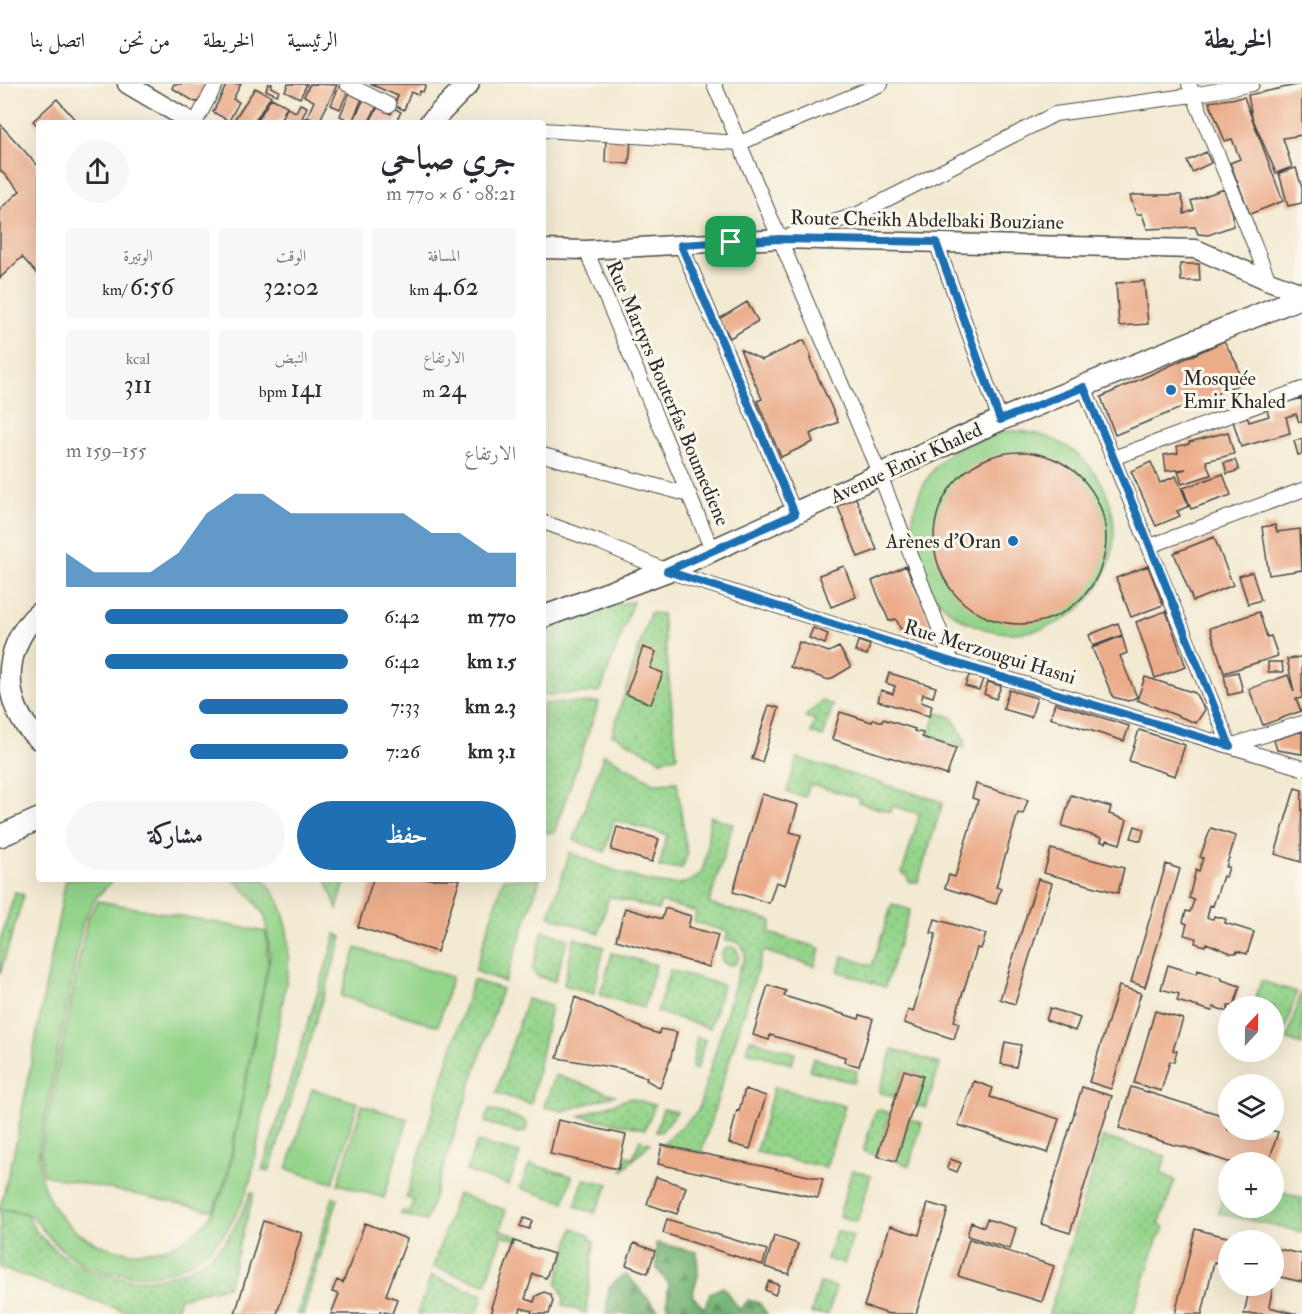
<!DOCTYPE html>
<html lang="ar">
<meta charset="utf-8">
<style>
:root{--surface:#fff;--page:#f7f7f7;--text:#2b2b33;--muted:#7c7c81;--line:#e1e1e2;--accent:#1f6fb2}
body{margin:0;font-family:"IM FELL Double Pica",Amiri,serif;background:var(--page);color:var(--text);direction:rtl;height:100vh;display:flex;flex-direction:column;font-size:22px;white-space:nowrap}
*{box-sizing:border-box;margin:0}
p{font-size:20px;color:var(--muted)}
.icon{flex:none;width:33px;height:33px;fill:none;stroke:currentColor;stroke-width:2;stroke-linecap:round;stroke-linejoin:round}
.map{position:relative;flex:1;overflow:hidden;direction:ltr}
.details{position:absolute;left:36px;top:36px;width:510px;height:762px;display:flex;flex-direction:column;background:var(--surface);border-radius:6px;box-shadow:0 6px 24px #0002;direction:rtl}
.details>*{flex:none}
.needle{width:39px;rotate:22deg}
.fabs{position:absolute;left:1218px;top:912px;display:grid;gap:12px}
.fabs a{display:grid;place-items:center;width:66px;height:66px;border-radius:50%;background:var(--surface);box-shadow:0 6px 24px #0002;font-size:30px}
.pin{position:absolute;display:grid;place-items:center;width:51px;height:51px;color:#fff;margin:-26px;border-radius:12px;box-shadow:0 3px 9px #0006}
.round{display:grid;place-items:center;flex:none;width:63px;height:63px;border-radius:32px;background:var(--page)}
.head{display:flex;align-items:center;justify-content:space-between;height:102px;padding:0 30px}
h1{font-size:33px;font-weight:600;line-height:45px}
.figures{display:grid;grid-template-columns:repeat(3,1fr);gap:9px;height:102px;padding:6px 30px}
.figures div{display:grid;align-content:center;border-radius:6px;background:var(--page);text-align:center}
.figures b{font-size:26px;font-weight:600}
.figures small{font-size:16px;font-weight:400}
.figures p{font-size:16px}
.chart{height:168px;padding:12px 30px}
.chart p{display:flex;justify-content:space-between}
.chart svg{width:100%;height:108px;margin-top:6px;fill:var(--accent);opacity:.7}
.button{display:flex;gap:12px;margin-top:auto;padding:12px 30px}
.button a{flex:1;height:69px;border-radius:36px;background:var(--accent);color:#fff;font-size:24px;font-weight:600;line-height:69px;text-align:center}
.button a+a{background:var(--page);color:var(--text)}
ul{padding:0 30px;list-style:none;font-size:20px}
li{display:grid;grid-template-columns:96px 72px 1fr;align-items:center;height:45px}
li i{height:15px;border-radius:8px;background:var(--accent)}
header{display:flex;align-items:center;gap:36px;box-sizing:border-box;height:84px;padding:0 30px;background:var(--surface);border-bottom:2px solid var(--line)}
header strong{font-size:28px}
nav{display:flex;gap:33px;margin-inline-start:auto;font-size:21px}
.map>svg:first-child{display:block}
.green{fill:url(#green-dots);stroke:#60805b;stroke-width:1.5}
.forest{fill:url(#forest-firs);stroke:#517051;stroke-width:1.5}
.pitch{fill:#94d48b;stroke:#60805b;stroke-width:1.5}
.building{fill:#ebac8a}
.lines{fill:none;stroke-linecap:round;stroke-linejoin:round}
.street-casing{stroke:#494844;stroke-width:16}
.secondary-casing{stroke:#494844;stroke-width:21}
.primary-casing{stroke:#494844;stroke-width:24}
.street{stroke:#fff;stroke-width:14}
.secondary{stroke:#fff;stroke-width:18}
.primary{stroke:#fff;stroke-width:21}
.route-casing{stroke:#fff;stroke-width:12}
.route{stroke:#1f6fb2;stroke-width:8}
.poi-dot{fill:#1f6fb2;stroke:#fbf7ec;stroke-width:2}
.labels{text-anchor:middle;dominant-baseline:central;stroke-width:6;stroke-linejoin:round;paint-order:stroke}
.street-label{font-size:20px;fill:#2b2b2b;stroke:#fbf7ec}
.poi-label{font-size:20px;fill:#2b2b2b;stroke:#fbf7ec;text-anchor:start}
</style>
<header>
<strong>الخريطة</strong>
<nav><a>الرئيسية</a><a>الخريطة</a><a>من نحن</a><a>اتصل بنا</a></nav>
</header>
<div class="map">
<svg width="1302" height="1230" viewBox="0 0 1302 1230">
<defs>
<pattern id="green-dots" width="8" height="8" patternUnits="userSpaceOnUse" patternTransform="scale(1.5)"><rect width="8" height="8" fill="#94d48b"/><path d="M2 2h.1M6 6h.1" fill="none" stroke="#80b678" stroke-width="1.8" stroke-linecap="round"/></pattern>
<pattern id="forest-firs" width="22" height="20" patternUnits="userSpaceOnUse" patternTransform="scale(1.5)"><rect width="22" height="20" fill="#77b677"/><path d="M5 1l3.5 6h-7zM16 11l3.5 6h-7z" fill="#629462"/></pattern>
</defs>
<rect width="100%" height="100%" fill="#fbf7ec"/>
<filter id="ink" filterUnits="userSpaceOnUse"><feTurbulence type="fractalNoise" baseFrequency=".0167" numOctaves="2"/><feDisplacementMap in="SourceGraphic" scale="12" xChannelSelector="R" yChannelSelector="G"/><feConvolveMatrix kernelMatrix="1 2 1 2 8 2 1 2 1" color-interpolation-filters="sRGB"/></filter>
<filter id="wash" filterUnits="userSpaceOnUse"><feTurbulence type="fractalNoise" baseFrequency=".008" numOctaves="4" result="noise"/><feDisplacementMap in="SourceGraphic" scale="24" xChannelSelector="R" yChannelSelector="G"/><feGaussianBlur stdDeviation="1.35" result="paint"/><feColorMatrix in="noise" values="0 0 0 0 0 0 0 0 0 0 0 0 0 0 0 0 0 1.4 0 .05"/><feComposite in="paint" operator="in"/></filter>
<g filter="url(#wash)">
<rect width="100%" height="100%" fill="#f3ead2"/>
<!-- green -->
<path class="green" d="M633,518L601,606L597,608L543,611V541L583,524Z
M650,529L662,530L677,673L661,676L612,650Z
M822,617L833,621L823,653L811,649L815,636L805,633Z
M599,618L554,749L543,748V620Z
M937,629L952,633L965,656L964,664L929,652Z
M604,670L654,699L677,698L687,771L682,784L659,783L667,751L614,736L605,768L574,756Z
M797,674L943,718L918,798H909L906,791L902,789L920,730L892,722L890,728L858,718L859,714L810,700L805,713L787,708Z
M710,732L733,740L709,820L772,837L769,849L820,864L815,882L763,867L701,1069L662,1061L698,1027L740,883C751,869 742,854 725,857L728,848L694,838L696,828L661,818L658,826L609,812L599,849L549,832L570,768C595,779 684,822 702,786C708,774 708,746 710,732Z
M326,795H346L337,825Z
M503,795H540L505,898L475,887Z
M15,808L24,811L0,890V857Z
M892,820L910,826L885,903L838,887L843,872L872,882Z
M543,847L568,855L555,897L537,892L532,885Z
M336,850L342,853L269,1088L262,1086Z
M574,854L604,863L594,910L564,901Z
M721 872a9 9 0 1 1 18 0a9 9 0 1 1-18 0Z
M612,869L656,881L644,924L600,911Z
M670,886L723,901L710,944L657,928Z
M473,896L502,905L426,1137L401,1131L402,1127L410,1129L413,1116L406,1114Z
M1261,897L1297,908L1282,956L1274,954V922H1253Z
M527,915L551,922L531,1020L496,1009Z
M697,953L705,956L697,986L692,984Z
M750,955L795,969L792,980L747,967Z
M893,965L940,980L926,1024L914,1020L923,992L904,986L895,1013L879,1008Z
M813,974L857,987L854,999L809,986Z
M555,991L615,1011L563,1027L544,1023Z
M774,1003L845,1022L826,1083L756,1068Z
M630,1014L655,1021L645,1045L580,1032Z
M489,1025L523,1036L527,1040L526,1047L519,1049L485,1038Z
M663,1025L677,1028L661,1048L656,1047Z
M876,1025L890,1029L877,1072L863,1067Z
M909,1035L922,1039L909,1082L896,1077Z
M1103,1053L1166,1072L1161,1089L1175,1096L1159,1140L1165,1144L1157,1156L1133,1230H1049Z
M640,1056L650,1059L622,1087L627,1072L633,1074Z
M477,1058L520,1069L509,1101L466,1087Z
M530,1080L572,1092L564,1118L520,1104Z
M852,1086L871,1091L857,1138L839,1132Z
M584,1095L609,1100L595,1129L575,1122Z
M1274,1105L1302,1114V1148L1218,1129L1222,1116L1228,1118V1124H1274Z
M251,1108L254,1109L228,1202L180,1214L175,1230H133L0,1184V1125L27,1130C32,1147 49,1161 62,1171C111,1206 185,1205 225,1157C237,1142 244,1126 251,1108Z
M457,1110L506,1126L500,1146L520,1153L519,1157L502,1151L486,1200L433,1183Z
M333,1113L338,1114L303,1230H297Z
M573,1144L589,1151L594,1159L586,1229L563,1221C566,1214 560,1206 557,1199Z
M836,1147L853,1152L844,1180L827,1175Z
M431,1192L483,1211L477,1230H418Z
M820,1199L836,1203L828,1230H811Z"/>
<!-- forest -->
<path class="forest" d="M656,1159L697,1168L698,1192L692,1211L704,1225L710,1209L723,1203L740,1226L748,1216L759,1219L767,1230L669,1229L667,1216L669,1200L657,1185Z
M627,1191L659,1227L658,1230H606L609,1204L621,1192Z"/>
<!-- pitch -->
<path class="pitch" d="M912 448a101 101 0 1 1 202 0a101 101 0 1 1-202 0Z
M66,795H114L96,814L83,838L39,1065C39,1075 39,1086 42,1097C60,1164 148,1192 200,1144C215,1130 222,1111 228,1092L270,872L265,832L249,810L233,795H264C288,823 290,853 288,888L251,1095C232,1157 189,1200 120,1190C107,1188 93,1185 81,1179C66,1171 54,1159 43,1146C39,1142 35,1135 31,1132C25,1127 8,1126 0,1125L16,1059Z
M98,817L266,848L268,879L227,1092L213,1127L43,1091L41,1068L87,836Z
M356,864L452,893L438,942L341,912Z
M1301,909L1302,910V961L1287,956Z
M312,1005L358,1019L333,1099L287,1085Z
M362,1021L408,1035L384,1114L338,1100Z"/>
<g id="blocks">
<!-- building -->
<path class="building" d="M174,0H211L203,16L195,18L172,4Z
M227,0H241L233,15L239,18L229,37L213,28Z
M268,0H272L271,3L279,7L277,11L266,6Z
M288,0H307L300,14L285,7Z
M310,0L337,1L319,38L307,33L314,17L304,12Z
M370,0H426L423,8L420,7L418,11L411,8L404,26L394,21L398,12Z
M1302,0V51L1283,54L1292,83L1276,89L1252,33L1248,11Z
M340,1L349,5L340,25L331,21Z
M255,4L271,12L254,39H232Z
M352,4L364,10L352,38L340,32Z
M365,13L378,20L368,39H355L353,38Z
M1244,13L1283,117L1250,130L1230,79L1240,75L1232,55L1225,57L1209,18Z
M271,14L287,22L280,37L277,36L276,39H256Z
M57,15L78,39H39V43L33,37Z
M300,20L307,23L300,39H290L282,35L287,24L296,28Z
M378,23L391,30L394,24L401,28L395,39H377L371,35Z
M305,34L315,39H302Z
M0,40L39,83V192L22,173L0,194V125L20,107L0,86Z
M606,54L631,56L629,80L605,78Z
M1206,68L1211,79L1192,88L1187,77Z
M1296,84L1302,104V119L1288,122L1279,89Z
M1224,105L1233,130V142L1208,151L1198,150L1195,143L1147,145L1142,130H1136L1130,112L1135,111H1181L1184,121V130L1194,126L1191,117Z
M1180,180H1199L1200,197H1181Z
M1144,197L1148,240L1119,242L1116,199Z
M747,218L758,237L730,254L719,235Z
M804,256L812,274L810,275L838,338L810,350L813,358L781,373L757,317L762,315L740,265L762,276Z
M1224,257L1237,280L1242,299L1115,351L1101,313Z
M1302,314V338H1299L1296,330L1286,333L1290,349L1241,363L1233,337L1247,332L1249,338L1269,332L1266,324Z
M1228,348L1234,370L1206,377L1211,391L1182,400L1178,387L1186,385L1166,387L1164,371L1178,369L1177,362L1189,360V358Z
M1302,355V370L1298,371L1294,357Z
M934 454a86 86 0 1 1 172 0a86 86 0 1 1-172 0Z
M1235,376L1239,386L1227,390L1224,379Z
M1151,378L1160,399L1176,392L1189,422L1177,427L1180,432L1156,442L1131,387Z
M1223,390L1231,411L1191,425L1183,404Z
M853,407L877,466L858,473L835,415Z
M1275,441L1277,448L1300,445L1302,486L1269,491L1262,443Z
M1214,453L1233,501L1193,517L1174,469Z
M844,482L856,513L831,523L819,491Z
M906,482L933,546L915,554L911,543L901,546L896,535L889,537L872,497Z
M1148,482L1163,521L1131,533L1116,494Z
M1252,488L1261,516L1248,520L1239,492Z
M1166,527L1186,583L1155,594L1136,538Z
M1259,528L1267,553L1271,552L1278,572L1224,589L1210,544Z
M1118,539L1122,551L1093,562L1089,551Z
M813,544L828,550L825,560L809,554Z
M1122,552L1127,569L1120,572L1137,613L1128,617L1113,613L1092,564Z
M858,557L870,561L867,571L855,567Z
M799,558L829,568L839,563L851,583L829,596L790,583Z
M643,563L656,568L650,584L663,589L651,620L626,610Z
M1302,573V614L1296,615L1301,627L1263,641L1249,605L1288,591L1294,608L1287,575Z
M1268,578H1282L1283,588H1268Z
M1238,588L1243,608L1228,611L1224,591Z
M889,589L936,603L933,613L923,610L921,618L932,622L929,632L878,617L881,606L893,610L895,602L886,599Z
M969,591L983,595L979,606L965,602Z
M1145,593L1195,609L1205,626L1196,639L1137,616Z
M988,598L1001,602L996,615L984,610Z
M1009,606L1037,614L1031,633L1003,625Z
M1055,619L1129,642L1124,657L1050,634Z
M769,621L779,624L762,678L752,675Z
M840,628L872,638L874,635L882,638L883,635L915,645L914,647L923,649L922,653L956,664L947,691L832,655Z
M1139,646L1185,661L1175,692L1129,677Z
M1302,647V670L1277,666L1274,656Z
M976,700L1028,716L1023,730L1018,729L996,803L1001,804L996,820L945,804L949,791L955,793L978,716L972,714Z
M1295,704L1302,706L1301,778L1275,770Z
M762,710L798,721L790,748L801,751L785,801L776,798L769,819L733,808Z
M1071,711L1111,723L1109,730L1127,736L1120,760L1107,756L1106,759L1101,758L1102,754L1062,742Z
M1135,742L1144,745L1141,757L1131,754Z
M617,743L659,755L652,778L611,766Z
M1211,744L1236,752L1226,783H1229L1226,793L1223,792L1213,822L1210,821L1207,834L1213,835L1214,832L1226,835L1225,839L1254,848L1247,870L1237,867V869H1231L1206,859L1205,862L1195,859L1196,854L1184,851L1187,840L1183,838L1186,827L1190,828L1194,816L1189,814L1193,797L1196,786L1199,787L1203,774L1200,773Z
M1051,765L1124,784L1118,809L1044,789Z
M1166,780L1180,785L1145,903L1131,898Z
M373,795H460L437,868L358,843Z
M1038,795L1052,799L1015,920L1000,915Z
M625,824L662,835L665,824L691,832L688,843L718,851L709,883L616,856Z
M935,835L986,850L981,865L977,864L954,937L959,939L954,955L904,939L908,926L913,928L936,850L931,849Z
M1168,881L1197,890L1198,886L1222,894V896L1240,902L1234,922H1228V928L1214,923L1212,927L1177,917L1179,910L1161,905Z
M768,901L786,907L784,912L859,935L860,931L873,935L859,982L844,978L845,973L770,951L769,956L753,951Z
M1119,902L1141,909L1111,1005L1089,998Z
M575,913L644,945L659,950L660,945L677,948L670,976L660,1004L646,996L647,994L622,985L557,974Z
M1050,924L1080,934L1075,947L1046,936Z
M1155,927L1183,935L1173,966L1177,967L1174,978L1170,977L1161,1007L1134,999Z
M1005,958L1021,961L1016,983L1001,980Z
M904,986L923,992L896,1077L877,1072Z
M974,997L993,1004L990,1013L1059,1035L1048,1069L958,1041Z
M1082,1003L1112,1012L1070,1149L1041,1140Z
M1131,1003L1228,1033V1046H1270L1278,1048L1269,1078H1228L1185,1063L1174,1061L1119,1044Z
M745,1005L766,1012L750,1065L729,1059L737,1026L739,1027Z
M558,1036L626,1051L618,1085L550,1070Z
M662,1061L823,1095L818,1114L658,1080Z
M950,1075L961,1079L957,1088L947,1084Z
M656,1093L686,1103L677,1130L647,1120Z
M928,1119L948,1125L916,1230H889L864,1222L890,1142L919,1151Z
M524,1134L532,1137L529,1145L520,1142Z
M667,1135L767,1166L763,1181L663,1149Z
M987,1135L1016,1144L1010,1165L967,1152L971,1138L984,1143Z
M263,1137L302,1149L277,1230H235Z
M365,1139L407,1155L386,1211L397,1215L392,1230L380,1227L379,1230H331L339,1210L332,1208L337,1196L343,1199Z
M1195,1145L1239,1156H1228V1181L1214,1178L1202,1230H1175Z
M774,1152L798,1160L789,1190L765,1183Z
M969,1155L1054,1182L1042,1218L958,1192Z
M514,1157L554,1170L546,1194L533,1190L525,1215L534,1218L536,1212L544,1208L550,1210L553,1217L549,1230H531L532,1227L521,1224L519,1230H491L493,1224L491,1223Z
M634,1159L655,1167L648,1189L626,1181Z
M1274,1164L1302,1170V1198L1276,1192L1274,1197Z
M769,1197L779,1201L775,1211L765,1206Z
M1250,1202H1273L1269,1223L1296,1230H1244Z"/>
</g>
</g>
<g filter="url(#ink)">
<use href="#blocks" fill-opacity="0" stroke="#494844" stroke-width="1.5"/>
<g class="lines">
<!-- street casing -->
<g class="street-casing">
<path id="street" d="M347,0L389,21
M714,0L880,391L952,578
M1189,0L1269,197
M195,39L216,0
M543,46L740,59L881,0
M789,152L856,131L1055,30L1193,11L1252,0
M936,158L1000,336
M681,161L795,430
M586,166L713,468
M1084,303L1230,662L1302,639
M543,371L690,411
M1113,374L1302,305
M543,438L599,458L667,487L952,578L1302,684
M1150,462L1302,406"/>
</g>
<!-- secondary casing -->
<g class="secondary-casing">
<path id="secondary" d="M127,0L193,39
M543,165L586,166L780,155L1196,165L1269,197L1302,209"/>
</g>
<!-- primary casing -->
<g class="primary-casing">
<path id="primary" d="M430,39L468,0
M39,529C1,562 0,623 39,655
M543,533L667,487L1000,336L1302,213
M0,752L39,735"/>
</g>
<!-- street -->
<use href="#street" class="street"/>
<!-- secondary -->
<use href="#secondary" class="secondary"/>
<!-- primary -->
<use href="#primary" class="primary"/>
</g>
</g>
<g class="lines" filter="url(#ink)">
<!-- route casing -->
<g class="route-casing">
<path id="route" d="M780,155L936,158L1000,336L1084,303L1150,462L1230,662L952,578L667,487L795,430L681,161Z"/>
</g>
<!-- route -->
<use href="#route" class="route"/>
</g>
<!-- markers -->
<g class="poi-dot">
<circle cx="1171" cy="306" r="6"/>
<circle cx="1013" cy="457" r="6"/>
</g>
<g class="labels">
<!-- street labels -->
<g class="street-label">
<text transform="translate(927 136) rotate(1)">Route Cheikh Abdelbaki Bouziane</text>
<text transform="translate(668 309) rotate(67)">Rue Martyrs Bouterfas Boumediene</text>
<text transform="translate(906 379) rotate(-25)">Avenue Emir Khaled</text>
<text transform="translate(990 568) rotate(17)">Rue Merzougui Hasni</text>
</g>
<!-- poi labels -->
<g class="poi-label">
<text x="1183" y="294">Mosquée<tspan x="1183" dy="23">Emir Khaled</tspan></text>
<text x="1001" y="457" text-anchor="end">Arènes d'Oran</text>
</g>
</g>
</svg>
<div class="fabs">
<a><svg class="needle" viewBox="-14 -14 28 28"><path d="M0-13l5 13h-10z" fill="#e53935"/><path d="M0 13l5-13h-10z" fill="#7c7c81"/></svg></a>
<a><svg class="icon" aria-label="layers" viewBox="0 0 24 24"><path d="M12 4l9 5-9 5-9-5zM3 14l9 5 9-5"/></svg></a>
<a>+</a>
<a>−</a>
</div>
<div class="pin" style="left:731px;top:158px;background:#1e9e55"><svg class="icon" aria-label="arrive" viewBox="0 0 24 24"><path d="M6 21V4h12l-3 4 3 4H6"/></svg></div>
<section class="details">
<div class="head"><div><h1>جري صباحي</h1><p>08:21 · 6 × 770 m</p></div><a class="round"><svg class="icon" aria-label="share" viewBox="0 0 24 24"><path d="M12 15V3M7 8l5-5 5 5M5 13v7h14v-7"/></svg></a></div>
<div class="figures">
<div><p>المسافة</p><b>4.62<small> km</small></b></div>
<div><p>الوقت</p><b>32:02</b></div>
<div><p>الوتيرة</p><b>6:56<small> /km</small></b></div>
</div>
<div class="figures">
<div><p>الارتفاع</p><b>24<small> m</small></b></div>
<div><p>النبض</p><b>141<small> bpm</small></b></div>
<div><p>kcal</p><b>311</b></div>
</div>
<div class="chart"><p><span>الارتفاع</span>155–159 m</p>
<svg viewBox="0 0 160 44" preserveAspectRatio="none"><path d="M0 44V30L10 38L20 38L30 38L40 30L50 14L60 6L70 6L80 14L90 14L100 14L110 14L120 14L130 22L140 22L150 30L160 30V44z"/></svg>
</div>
<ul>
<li><b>770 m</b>6:42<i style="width:86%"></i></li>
<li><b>1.5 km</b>6:42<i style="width:86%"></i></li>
<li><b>2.3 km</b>7:33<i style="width:53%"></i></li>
<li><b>3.1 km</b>7:26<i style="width:56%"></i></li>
</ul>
<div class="button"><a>حفظ</a><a>مشاركة</a></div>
</section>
</div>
